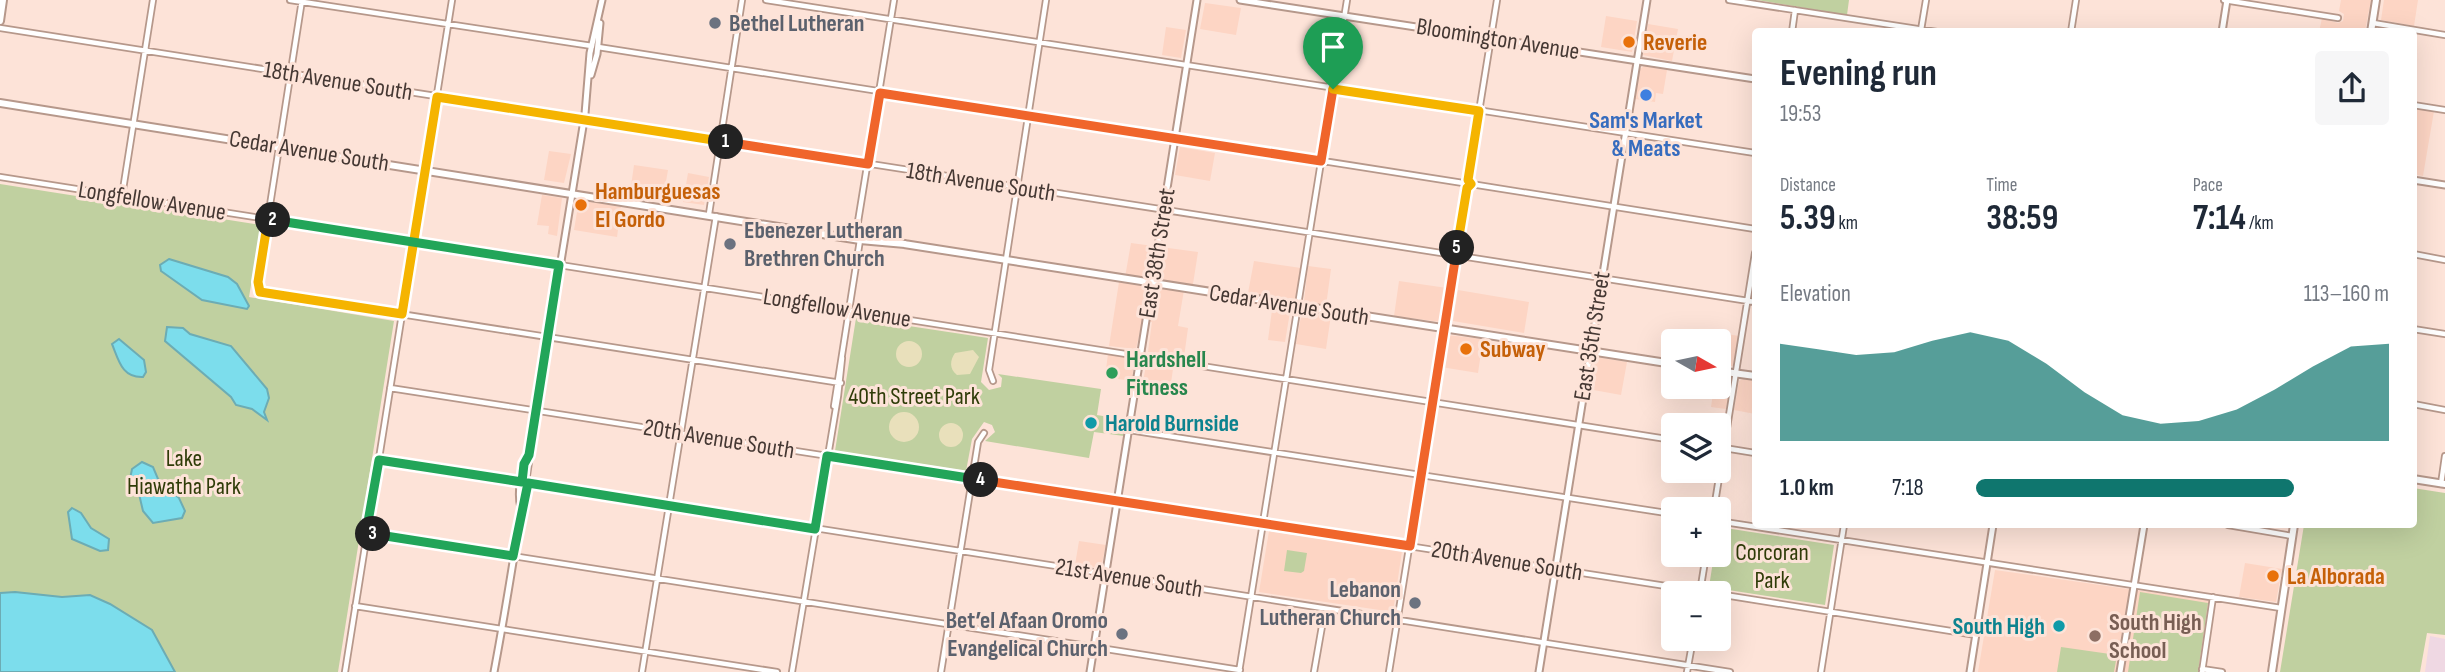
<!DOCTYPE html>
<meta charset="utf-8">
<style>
:root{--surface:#fff;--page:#f6f6f7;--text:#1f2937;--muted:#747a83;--accent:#0f766e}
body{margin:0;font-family:"Sofia Sans Condensed",sans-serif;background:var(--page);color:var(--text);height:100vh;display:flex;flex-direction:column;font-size:26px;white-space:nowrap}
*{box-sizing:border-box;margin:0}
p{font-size:23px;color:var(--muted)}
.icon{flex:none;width:38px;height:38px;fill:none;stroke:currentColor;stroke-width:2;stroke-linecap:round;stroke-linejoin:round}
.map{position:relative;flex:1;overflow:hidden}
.side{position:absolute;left:1752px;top:28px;width:665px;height:500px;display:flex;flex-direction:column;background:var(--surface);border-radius:7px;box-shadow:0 7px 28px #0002}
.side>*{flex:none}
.needle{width:46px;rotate:99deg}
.tools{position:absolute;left:1661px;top:329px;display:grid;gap:14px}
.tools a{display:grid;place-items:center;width:70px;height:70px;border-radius:7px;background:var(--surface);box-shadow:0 7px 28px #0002;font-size:35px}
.pin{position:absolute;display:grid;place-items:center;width:60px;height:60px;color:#fff;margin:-72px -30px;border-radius:50% 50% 50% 0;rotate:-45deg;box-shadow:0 0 7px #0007}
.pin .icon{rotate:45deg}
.km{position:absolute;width:35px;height:35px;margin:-18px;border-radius:50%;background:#222;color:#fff;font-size:19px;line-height:35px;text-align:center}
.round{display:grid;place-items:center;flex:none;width:74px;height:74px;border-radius:7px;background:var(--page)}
.overview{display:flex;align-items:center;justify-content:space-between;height:119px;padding:0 28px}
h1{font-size:38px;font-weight:700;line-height:52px}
.stats{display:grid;grid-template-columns:repeat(3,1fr);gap:10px;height:119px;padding:7px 28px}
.stats div{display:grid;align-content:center}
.stats b{font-size:35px;font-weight:700}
.stats small{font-size:19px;font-weight:400}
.stats p{font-size:19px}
.chart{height:196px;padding:14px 28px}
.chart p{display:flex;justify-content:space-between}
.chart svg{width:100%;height:126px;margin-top:7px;fill:var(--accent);opacity:.7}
ul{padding:0 28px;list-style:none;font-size:23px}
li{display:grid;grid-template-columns:112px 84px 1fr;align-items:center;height:52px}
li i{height:18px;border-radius:9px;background:var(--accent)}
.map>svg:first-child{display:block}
.built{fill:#fdd5c4}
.industrial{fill:#efd8e3}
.green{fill:#c0d0a0}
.sand{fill:#e9e0bb}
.water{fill:#7cddec;stroke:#6cacb4;stroke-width:2}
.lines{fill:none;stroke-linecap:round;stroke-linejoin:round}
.minor-casing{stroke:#b6988b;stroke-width:8}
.tertiary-casing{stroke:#b6988b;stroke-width:9}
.secondary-casing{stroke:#b6988b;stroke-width:10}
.minor{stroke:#fff;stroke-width:4.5}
.tertiary{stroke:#fff;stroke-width:5}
.secondary{stroke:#fff;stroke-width:6}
.split-1-casing{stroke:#fff;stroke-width:14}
.split-2-casing{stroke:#fff;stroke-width:14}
.split-3-casing{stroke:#fff;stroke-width:14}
.split-4-casing{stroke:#fff;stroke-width:14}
.split-5-casing{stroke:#fff;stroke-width:14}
.split-6-casing{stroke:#fff;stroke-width:14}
.split-1{stroke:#f0652b;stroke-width:9}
.split-2{stroke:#f5b400;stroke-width:9}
.split-3{stroke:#22a559;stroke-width:9}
.split-4{stroke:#22a559;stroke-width:9}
.split-5{stroke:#f0652b;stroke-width:9}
.split-6{stroke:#f5b400;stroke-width:9}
.worship-dot{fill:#6b7280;stroke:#fde3d8;stroke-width:2.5}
.food-dot{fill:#e8710a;stroke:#fde3d8;stroke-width:2.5}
.shop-dot{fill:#3f7fe0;stroke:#fde3d8;stroke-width:2.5}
.leisure-dot{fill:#2e9e5b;stroke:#fde3d8;stroke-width:2.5}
.culture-dot{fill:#0f9aa8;stroke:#fde3d8;stroke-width:2.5}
.education-dot{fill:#8d6e63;stroke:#fde3d8;stroke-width:2.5}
.labels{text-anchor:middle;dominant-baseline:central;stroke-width:6;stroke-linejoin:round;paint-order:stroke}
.worship-label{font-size:24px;font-weight:bold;fill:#5b616d;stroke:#fde3d8;text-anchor:start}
.street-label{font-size:24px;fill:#453833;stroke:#fde3d8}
.food-label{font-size:24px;font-weight:bold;fill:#c56008;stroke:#fde3d8;text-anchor:start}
.shop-label{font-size:24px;font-weight:bold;fill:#366cbe;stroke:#fde3d8}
.leisure-label{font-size:24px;font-weight:bold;fill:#27864d;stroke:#fde3d8;text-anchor:start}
.park-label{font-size:24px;fill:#2f3c08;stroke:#fde3d8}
.culture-label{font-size:24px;font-weight:bold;fill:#0d838f;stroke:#fde3d8;text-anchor:start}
.education-label{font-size:24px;font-weight:bold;fill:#785e54;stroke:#fde3d8;text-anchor:start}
</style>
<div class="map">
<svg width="2445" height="672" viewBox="0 0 2445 672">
<rect width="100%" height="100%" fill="#fde3d8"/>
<!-- built -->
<path class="built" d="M2341,0H2371L2365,31L2319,32L2322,18L2338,23L2343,21L2344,14L2339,11Z
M2384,0H2418L2414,26L2381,20Z
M1205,3L1241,8L1236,35L1200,29Z
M1606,16L1637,21L1632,52L1601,47Z
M1648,24L1678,29L1672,61L1643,55Z
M1166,27L1186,30L1181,58L1162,55Z
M1644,66L1667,70L1663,94L1656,93L1655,102L1635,99L1640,69Z
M2413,108L2434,111L2423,176L2413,174Z
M1180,147L1215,153L1210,181L1175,175Z
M549,151L571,154L564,183L544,180Z
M634,165L668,170L663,199L630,193Z
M688,173L709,177L704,205L683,202Z
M542,195L562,198L557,236L548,234L549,226L537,225Z
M579,200L621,207L617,237L574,230Z
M1131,243L1198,252L1193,284H1185L1178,326L1188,328L1184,357L1148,352L1152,322H1142L1136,349L1109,346L1119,282L1124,283Z
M1254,261L1301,268L1295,299L1248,293Z
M1308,266L1331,269L1326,306L1304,301Z
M1399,281L1447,288L1441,322L1394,316Z
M1458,290L1529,302L1524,333L1453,321Z
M1272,310L1290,312L1285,342L1268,340Z
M1302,311L1331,315L1326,349L1296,344Z
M1694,329L1739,336L1734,366H1719L1718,341H1692Z
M1447,335L1483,339L1478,373L1441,367Z
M1108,354L1134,359L1132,381L1105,377Z
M1595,357L1627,362L1621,395L1588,389Z
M1146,365L1173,369L1169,397L1141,393Z
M1719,374L1731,379L1726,409L1711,407L1714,387H1718Z
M1743,379L1755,381V414L1734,410L1739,381Z
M1269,531L1402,551L1393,612L1259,592Z
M1079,541L1106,545L1101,568L1075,565Z
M2245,563L2282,569L2276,602L2239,597Z
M1995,570L2212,601L2200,672H1978Z"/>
<!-- industrial -->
<path class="industrial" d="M2430,636L2445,639V672H2425Z"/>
<!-- green -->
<path class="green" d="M1757,0H1849L1847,15Z
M0,184L261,225L249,297L394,321L338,672H0Z
M856,318L988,338L981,382L989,390L1001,387L1002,378L998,374L1101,389L1097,415L1126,420L1124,436L1094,432L1089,458L985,441L995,432L992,425L984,422L972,439L966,471L835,451Z
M2413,488L2445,493V635L2427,633L2420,672H2280L2304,525H2413Z
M1719,527L1834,545L1825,605L1709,587L1714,555H1718Z
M1287,550L1307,553L1304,571L1301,573L1284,571Z
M2140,592L2208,603L2198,672H2128Z
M2061,647L2117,655L2114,672H2057Z"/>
<!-- sand -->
<path class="sand" d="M896 354a13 13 0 1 1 26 0a13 13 0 1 1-26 0Z
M973,350L979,357L970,374L957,375C949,369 950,360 955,353Z
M889 427a15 15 0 1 1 30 0a15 15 0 1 1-30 0Z
M939 435a12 12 0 1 1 24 0a12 12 0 1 1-24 0Z"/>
<!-- water -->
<path class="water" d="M169,259L228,277L237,284L249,306L247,309L202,300L161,271L160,265Z
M167,327L183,328L190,334L231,346L267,389L269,398L264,412L267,420L252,409L236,405L231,397L165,341Z
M119,339L144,360L146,372L143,377C122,378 119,361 112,344Z
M142,462L153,467L158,479L179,498L185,511L182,518L153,523L143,511L139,494L129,484L132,469Z
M72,508L81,513L91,528L109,539L108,550L100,551L72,539L68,512Z
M15,592L62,597L90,595L110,604L152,630L175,672H0V593Z"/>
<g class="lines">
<!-- minor casing -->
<g class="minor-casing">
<path id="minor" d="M290,0L592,46
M302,0L258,282L260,292L841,383
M766,0L1755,153
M1729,0L1937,32
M2224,0L2338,18
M2373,23L2445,35
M0,28L1755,302
M1921,30L1926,0
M1792,32L1795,10
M2071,32L2076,0
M598,47L1463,183
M2413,105L2445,110
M0,177L1673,440
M1468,180L1497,0
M1471,184L1755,229
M122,196L153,0
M709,214L742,0
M856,234L894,0
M2413,254L2445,260
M2413,329L2445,334
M993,381L989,370L1046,0
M390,388L1711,593
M2413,404L2445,410
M834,406L860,240
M1129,430L1673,514
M1718,447L1755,453
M379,460L521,481
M528,483L1730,672
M2441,484L2445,456
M1714,509L1755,253
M1718,521L2281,608
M2228,525L2292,536
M366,533L1240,670
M1700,592L1706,555
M1718,594L1976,635
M355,606L777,672
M2202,669L2222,672
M345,672L452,0
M642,672L716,216
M792,672L838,396L842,358
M941,672L978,442L984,433
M1239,672L1347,0
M1314,672L1325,609
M1389,672L1467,188
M1687,672L1693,639
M1821,672L1844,525
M2202,672L2213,597"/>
</g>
<!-- tertiary casing -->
<g class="tertiary-casing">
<path id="tertiary" d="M1240,0L1755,79
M2222,32L2227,0
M591,75L597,54L600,23
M2413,180L2445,185
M521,508C517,493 521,470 528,457
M494,672C508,597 520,520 531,445L585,114L590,53L602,0
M1090,672L1197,0
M1539,672L1647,0
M1970,672L1993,525
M2120,672L2144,525"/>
</g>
<!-- secondary casing -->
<g class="secondary-casing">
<path id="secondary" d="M0,21L3,0
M2371,32L2376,0
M0,103L860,240L905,244
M839,233L883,239
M904,244L1673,364
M1718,371L1755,376
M2413,479L2445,484
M2272,672L2294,525"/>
</g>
<!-- minor -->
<use href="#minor" class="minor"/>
<!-- tertiary -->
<use href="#tertiary" class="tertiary"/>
<!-- secondary -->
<use href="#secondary" class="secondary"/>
</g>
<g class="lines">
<!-- split-1 casing -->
<g class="split-1-casing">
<path id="split-1" d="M726,142L868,164L880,93L1321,161L1333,89"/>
</g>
<!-- split-2 casing -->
<g class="split-2-casing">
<path id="split-2" d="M273,220L268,219L258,282L260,292L402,314L437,97L726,142"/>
</g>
<!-- split-3 casing -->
<g class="split-3-casing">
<path id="split-3" d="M273,220L559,265L529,455L524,464L522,482L379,460L366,533L373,534"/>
</g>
<!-- split-4 casing -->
<g class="split-4-casing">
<path id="split-4" d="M373,534L513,556L528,483L815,529L827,456L981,480"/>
</g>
<!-- split-5 casing -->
<g class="split-5-casing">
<path id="split-5" d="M981,480L1410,546L1457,248"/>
</g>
<!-- split-6 casing -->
<g class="split-6-casing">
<path id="split-6" d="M1333,89L1479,111L1468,180L1471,184L1467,188L1457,248"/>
</g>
<!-- split-1 -->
<use href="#split-1" class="split-1"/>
<!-- split-2 -->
<use href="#split-2" class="split-2"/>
<!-- split-3 -->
<use href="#split-3" class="split-3"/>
<!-- split-4 -->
<use href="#split-4" class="split-4"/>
<!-- split-5 -->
<use href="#split-5" class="split-5"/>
<!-- split-6 -->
<use href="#split-6" class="split-6"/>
</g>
<!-- markers -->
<g class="worship-dot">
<circle cx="715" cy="23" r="7"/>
<circle cx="730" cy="244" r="7"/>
<circle cx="1415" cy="603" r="7"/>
<circle cx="1122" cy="634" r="7"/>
</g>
<g class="food-dot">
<circle cx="1629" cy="42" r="7"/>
<circle cx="581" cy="205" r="7"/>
<circle cx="1466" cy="349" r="7"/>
<circle cx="2273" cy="576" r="7"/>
</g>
<circle class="shop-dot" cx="1646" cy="95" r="7"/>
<circle class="leisure-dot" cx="1112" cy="373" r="7"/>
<g class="culture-dot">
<circle cx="1091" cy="423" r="7"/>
<circle cx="2059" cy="626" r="7"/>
</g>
<circle class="education-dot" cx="2095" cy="636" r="7"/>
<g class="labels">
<!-- worship labels -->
<g class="worship-label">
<text x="729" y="23">Bethel Lutheran</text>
<text x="744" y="230">Ebenezer Lutheran<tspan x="744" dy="28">Brethren Church</tspan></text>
<text x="1401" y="589" text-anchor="end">Lebanon<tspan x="1401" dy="28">Lutheran Church</tspan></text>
<text x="1108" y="620" text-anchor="end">Bet’el Afaan Oromo<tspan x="1108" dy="28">Evangelical Church</tspan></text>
</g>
<!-- street labels -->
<g class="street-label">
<text transform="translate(1498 39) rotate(9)">Bloomington Avenue</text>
<text transform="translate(338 81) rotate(9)">18th Avenue South</text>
<text transform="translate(309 151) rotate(9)">Cedar Avenue South</text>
<text transform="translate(981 182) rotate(9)">18th Avenue South</text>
<text transform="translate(152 201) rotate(9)">Longfellow Avenue</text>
<text transform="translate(1157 253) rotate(-81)">East 38th Street</text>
<text transform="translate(1289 305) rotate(9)">Cedar Avenue South</text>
<text transform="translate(837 308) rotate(9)">Longfellow Avenue</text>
<text transform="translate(1592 336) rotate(-81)">East 35th Street</text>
<text transform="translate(719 439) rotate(9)">20th Avenue South</text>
<text transform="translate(1507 561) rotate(9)">20th Avenue South</text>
<text transform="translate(1129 578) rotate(9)">21st Avenue South</text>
</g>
<!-- food labels -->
<g class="food-label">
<text x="1643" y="42">Reverie</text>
<text x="595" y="191">Hamburguesas<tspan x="595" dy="28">El Gordo</tspan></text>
<text x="1480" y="349">Subway</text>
<text x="2287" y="576">La Alborada</text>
</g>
<!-- shop labels -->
<g class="shop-label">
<text x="1646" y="120">Sam's Market<tspan x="1646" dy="28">&amp; Meats</tspan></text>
</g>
<!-- leisure labels -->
<g class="leisure-label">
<text x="1126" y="359">Hardshell<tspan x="1126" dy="28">Fitness</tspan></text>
</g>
<!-- park labels -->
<g class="park-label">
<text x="914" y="396">40th Street Park</text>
<text x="184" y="458">Lake<tspan x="184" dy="28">Hiawatha Park</tspan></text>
<text x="1772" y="552">Corcoran<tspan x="1772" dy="28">Park</tspan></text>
</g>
<!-- culture labels -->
<g class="culture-label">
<text x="1105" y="423">Harold Burnside</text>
<text x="2045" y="626" text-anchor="end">South High</text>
</g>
<!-- education labels -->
<g class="education-label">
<text x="2109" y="622">South High<tspan x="2109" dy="28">School</tspan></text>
</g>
</g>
</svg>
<div class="tools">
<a><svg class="needle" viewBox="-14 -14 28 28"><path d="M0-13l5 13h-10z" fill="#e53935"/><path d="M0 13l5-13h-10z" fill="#747a83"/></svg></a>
<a><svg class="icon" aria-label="layers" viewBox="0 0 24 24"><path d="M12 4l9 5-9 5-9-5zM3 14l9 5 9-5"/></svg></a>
<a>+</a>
<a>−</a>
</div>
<div class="pin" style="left:1333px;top:89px;background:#1e9e55"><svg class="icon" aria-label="arrive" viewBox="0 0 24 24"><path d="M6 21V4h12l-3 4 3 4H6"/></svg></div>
<b class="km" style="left:726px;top:142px">1</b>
<b class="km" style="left:273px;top:220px">2</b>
<b class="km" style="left:373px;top:534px">3</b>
<b class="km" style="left:981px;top:480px">4</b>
<b class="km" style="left:1457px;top:248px">5</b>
<section class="side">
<div class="overview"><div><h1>Evening run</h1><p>19:53</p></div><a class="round"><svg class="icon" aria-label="share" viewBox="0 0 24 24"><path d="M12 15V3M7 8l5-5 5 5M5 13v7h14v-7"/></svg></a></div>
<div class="stats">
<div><p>Distance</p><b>5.39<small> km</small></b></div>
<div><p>Time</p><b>38:59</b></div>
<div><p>Pace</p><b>7:14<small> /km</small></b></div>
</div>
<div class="chart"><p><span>Elevation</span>113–160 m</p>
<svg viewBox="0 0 160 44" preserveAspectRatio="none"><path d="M0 44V10L10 12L20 14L30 13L40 9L50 6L60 9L70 17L80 27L90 35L100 38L110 37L120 33L130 26L140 18L150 11L160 10V44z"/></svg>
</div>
<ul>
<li><b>1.0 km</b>7:18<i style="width:77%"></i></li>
</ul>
</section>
</div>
